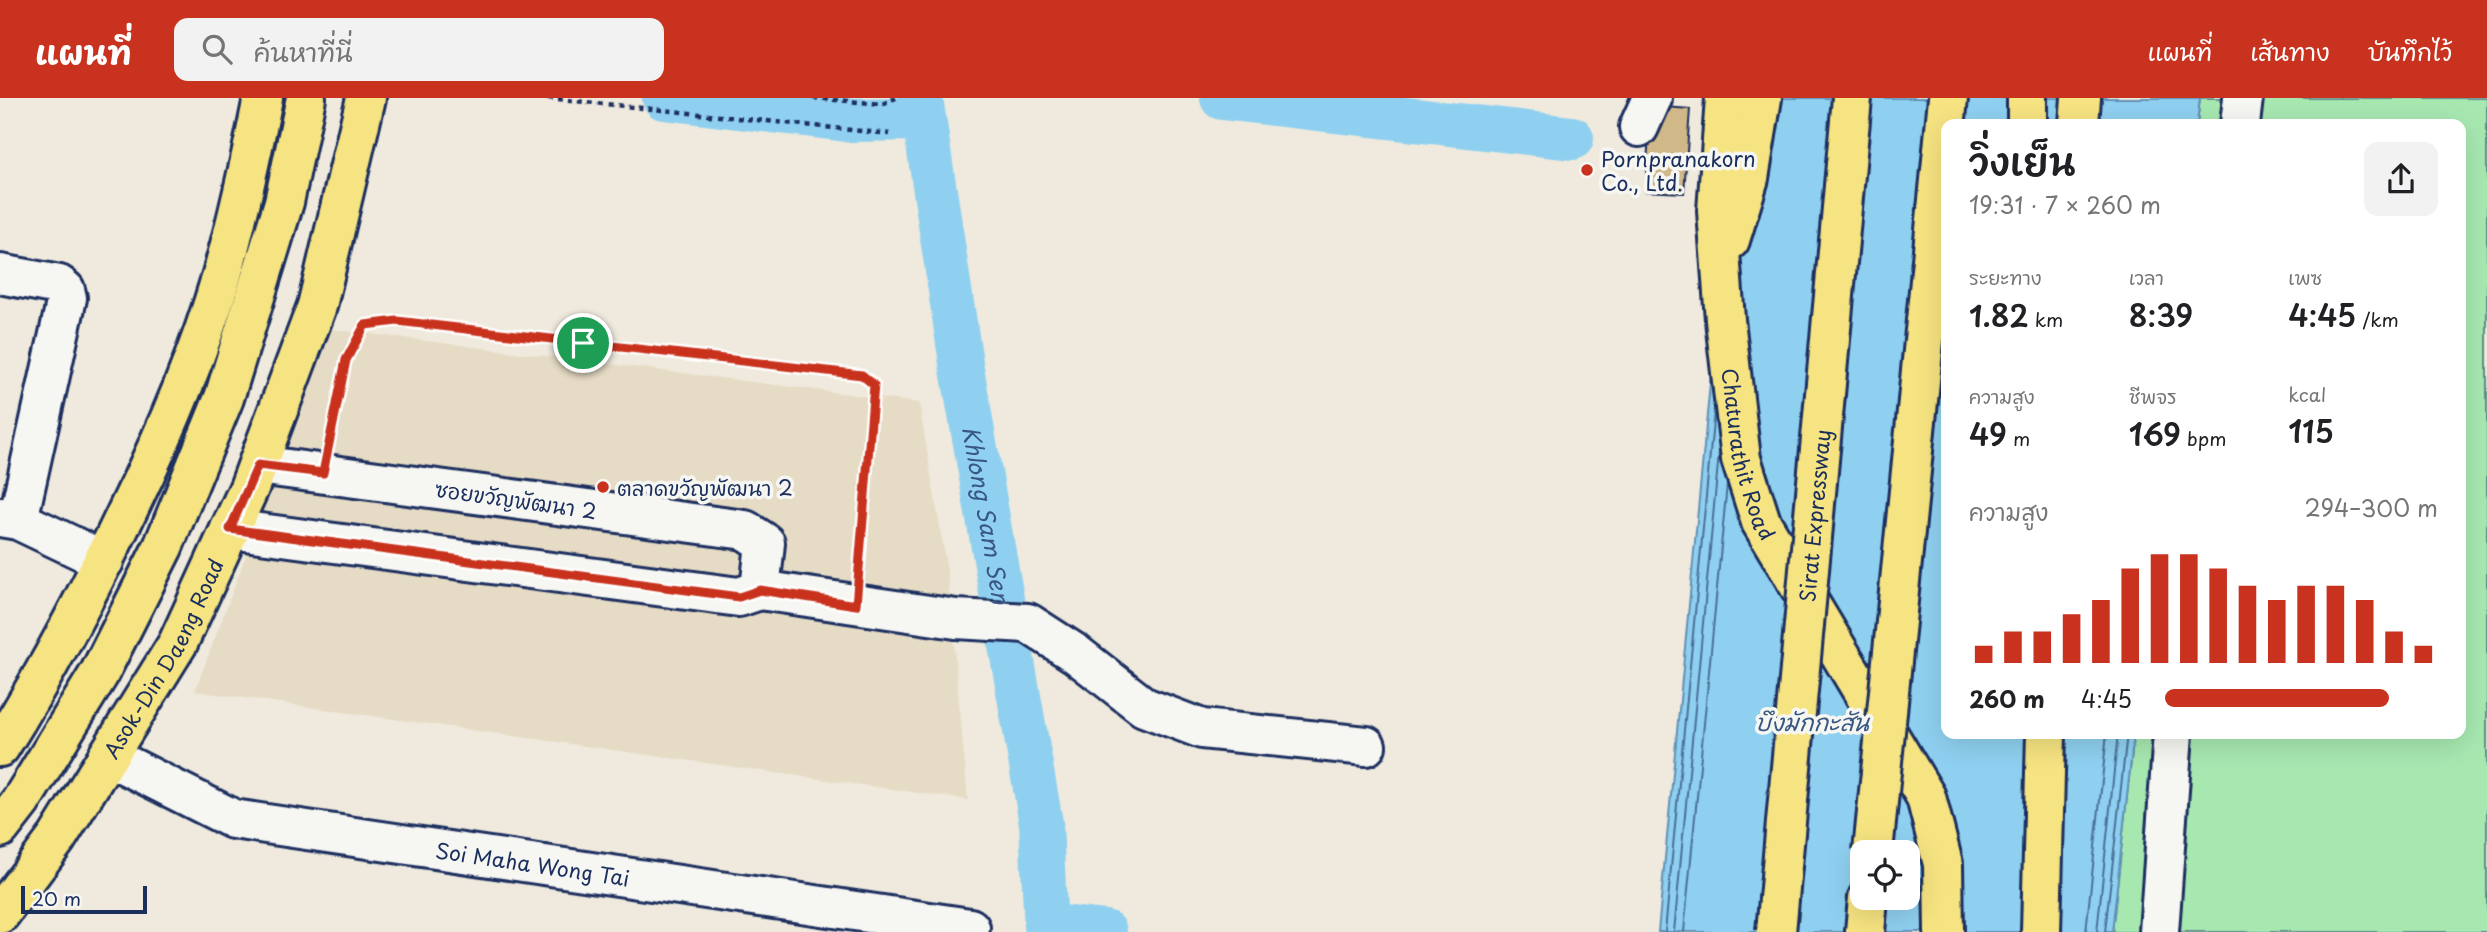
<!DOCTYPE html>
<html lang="th">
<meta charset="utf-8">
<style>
:root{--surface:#fff;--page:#f2f2f2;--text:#202124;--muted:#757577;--accent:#c8321e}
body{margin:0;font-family:"Playpen Sans","Playpen Sans Thai",sans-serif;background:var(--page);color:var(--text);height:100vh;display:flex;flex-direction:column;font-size:26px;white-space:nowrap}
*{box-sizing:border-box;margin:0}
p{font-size:23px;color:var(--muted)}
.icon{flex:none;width:38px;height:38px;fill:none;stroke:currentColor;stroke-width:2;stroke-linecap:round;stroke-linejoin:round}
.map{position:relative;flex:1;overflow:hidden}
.panel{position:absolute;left:1941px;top:21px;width:525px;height:620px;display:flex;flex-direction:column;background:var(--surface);border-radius:14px;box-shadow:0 7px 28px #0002}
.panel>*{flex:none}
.buttons{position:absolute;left:1850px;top:742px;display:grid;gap:14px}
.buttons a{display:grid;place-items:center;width:70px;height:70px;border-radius:14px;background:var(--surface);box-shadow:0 7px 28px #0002;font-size:35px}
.scale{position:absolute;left:21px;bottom:18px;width:126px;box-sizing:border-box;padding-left:7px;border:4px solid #1b2f5e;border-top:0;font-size:19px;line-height:24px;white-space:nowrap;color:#1b2f5e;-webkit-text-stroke:5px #f6f6f2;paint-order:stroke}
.pin{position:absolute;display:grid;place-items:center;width:60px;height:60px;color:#fff;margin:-30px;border:4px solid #fff;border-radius:50%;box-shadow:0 2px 7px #0007}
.round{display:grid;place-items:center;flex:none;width:74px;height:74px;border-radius:14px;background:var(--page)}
.summary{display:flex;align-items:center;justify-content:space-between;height:119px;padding:0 28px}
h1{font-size:38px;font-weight:600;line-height:52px}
.figures{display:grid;grid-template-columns:repeat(3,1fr);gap:10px;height:119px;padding:7px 28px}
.figures div{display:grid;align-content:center}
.figures b{font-size:30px;font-weight:600}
.figures small{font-size:19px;font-weight:400}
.figures p{font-size:19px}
.chart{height:196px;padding:14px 28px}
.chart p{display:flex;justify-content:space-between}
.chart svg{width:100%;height:126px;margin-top:7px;stroke:var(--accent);stroke-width:6}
ul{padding:0 28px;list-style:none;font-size:23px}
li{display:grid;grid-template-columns:112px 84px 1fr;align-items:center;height:52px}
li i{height:18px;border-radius:9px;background:var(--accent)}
header{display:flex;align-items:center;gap:42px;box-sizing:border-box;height:98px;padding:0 35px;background:var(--accent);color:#fff}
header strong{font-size:33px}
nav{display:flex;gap:38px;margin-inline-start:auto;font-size:24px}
.search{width:490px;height:63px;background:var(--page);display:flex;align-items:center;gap:18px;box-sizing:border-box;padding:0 24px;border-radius:14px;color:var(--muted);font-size:26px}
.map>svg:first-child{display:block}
.built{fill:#e6dbc4}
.green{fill:#a7e8b1;stroke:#618c88;stroke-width:2}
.water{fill:#8fd0f0;stroke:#6190b6;stroke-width:2;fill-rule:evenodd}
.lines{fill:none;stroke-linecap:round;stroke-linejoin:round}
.shore{stroke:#496f98;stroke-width:2}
.canal{stroke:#8fd0f0;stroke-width:44}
.building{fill:#d1b888;stroke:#1b2f5e;stroke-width:2}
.minor-casing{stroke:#1b2f5e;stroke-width:44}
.major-casing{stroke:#1b2f5e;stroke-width:44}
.highway-casing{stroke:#1b2f5e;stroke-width:44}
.path{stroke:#1b2f5e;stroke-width:4.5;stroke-dasharray:5 5;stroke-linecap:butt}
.minor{stroke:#f6f6f2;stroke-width:38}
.major{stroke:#f6e381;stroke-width:38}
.highway{stroke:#f6e381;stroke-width:38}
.highway-bridge-casing{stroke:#1b2f5e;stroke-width:44;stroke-linecap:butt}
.highway-bridge{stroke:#f6e381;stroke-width:38}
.route-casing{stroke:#fff;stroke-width:14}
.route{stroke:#c8321e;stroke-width:9}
.poi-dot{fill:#c8321e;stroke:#f6f6f2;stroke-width:2.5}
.labels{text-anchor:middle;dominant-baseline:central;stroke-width:7;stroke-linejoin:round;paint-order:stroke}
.poi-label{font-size:21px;fill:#1b2f5e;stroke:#f6f6f2;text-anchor:start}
.street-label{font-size:21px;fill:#1b2f5e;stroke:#f6f6f2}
.water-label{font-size:23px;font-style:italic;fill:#385782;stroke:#f6f6f2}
</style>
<header>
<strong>แผนที่</strong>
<div class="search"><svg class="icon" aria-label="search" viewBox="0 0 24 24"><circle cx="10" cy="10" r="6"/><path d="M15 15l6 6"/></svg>ค้นหาที่นี่</div>
<nav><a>แผนที่</a><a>เส้นทาง</a><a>บันทึกไว้</a></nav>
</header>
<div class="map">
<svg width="2487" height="834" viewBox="0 0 2487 834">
<rect width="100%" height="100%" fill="#efeadd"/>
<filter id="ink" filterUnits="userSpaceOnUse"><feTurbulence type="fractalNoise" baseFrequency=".0143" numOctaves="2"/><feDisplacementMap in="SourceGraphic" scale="14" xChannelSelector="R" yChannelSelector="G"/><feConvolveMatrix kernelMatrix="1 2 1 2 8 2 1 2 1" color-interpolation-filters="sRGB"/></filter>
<g filter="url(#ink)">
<!-- built -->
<path class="built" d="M331,231L919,305L947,472L968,702L195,593Z"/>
<!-- green -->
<path class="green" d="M2200,0H2487V834H2112L2134,635H2460V26H2197Z"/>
<!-- water -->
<path class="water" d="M1737,0H2200L2197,26H1946V635H2134L2112,834H1658ZM1862,754H1908V800H1862Z"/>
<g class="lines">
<!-- shore -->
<path class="shore" d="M1665,834L1714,313
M1674,834L1719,355
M1684,834L1727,386
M2086,834L2107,635
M2097,834L2118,635
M2105,834L2127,635"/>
<!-- canal -->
<g class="canal">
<path d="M664,0L847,22L922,21"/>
<path id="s1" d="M921,0L961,265L1041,725L1046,834"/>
<path d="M1222,0L1572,40"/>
<path d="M1045,827L1105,834"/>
</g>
</g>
<!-- building -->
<path class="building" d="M1651,8L1690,11L1684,95L1645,93Z"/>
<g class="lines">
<!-- minor casing -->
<g class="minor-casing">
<g id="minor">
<path d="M2240,26L2243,0"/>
<path d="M1639,29L1652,0"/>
<path d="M0,176L59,187L65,192L67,200L18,422"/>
<path d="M0,419L18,422L104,463"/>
<path d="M230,431L739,499L760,492L765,445L745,432L258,367"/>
<path d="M760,492L956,521L1028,525L1076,556L1144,609L1202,631L1366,648"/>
<path id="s2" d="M108,658L233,721L970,830"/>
<path d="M2159,834L2173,635"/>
</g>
</g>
<!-- major casing -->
<g class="major-casing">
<g id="major">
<path id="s3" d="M1725,0L1717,113L1725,222L1741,361L1761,424L1926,699L1943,766L1944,834"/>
<path d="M2027,0V26"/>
<path d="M2079,26L2081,0"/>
<path d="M1730,142L1749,80L1762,0"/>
<path d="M0,649C47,574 88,496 126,416C163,340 197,262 221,180C238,121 251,60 263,0"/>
<path d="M0,730L21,703L99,576L163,449L224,300L284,104L306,0"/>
<path id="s4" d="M0,816L57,740L178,545L249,390L317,208L366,0"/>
<path d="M2041,834L2046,635"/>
</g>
</g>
<!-- highway casing -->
<g class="highway-casing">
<path id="highway" d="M1942,62L1948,0
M1865,834L1868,800"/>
</g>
<!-- path -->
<path class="path" d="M548,0L890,36
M813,0L882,6L896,0
M330,338L346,262L365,227L397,223L862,277L874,287L860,467"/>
<!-- minor -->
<use href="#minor" class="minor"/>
<!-- major -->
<use href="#major" class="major"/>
<!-- highway -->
<use href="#highway" class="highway"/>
<!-- highway-bridge casing -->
<g class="highway-bridge-casing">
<g id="highway-bridge">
<path d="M1873,754L1942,62"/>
<path id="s5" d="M1776,834L1852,0"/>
</g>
</g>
<!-- highway-bridge -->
<use href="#highway-bridge" class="highway-bridge"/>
</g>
</g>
<g class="lines" filter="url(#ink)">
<!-- route casing -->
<g class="route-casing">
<path id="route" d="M397,223L862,277L874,287L856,507L760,492L739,499L230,431L258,367L323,375L346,262L365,227Z"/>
</g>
<!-- route -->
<use href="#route" class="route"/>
</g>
<!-- markers -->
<g class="poi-dot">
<circle cx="1587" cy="72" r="7"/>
<circle cx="603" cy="389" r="7"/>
</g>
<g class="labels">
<!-- poi labels -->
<g class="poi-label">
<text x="1601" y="60">Pornpranakorn<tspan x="1601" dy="24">Co., Ltd.</tspan></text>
<text x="617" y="389">ตลาดขวัญพัฒนา 2</text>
</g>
<!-- street labels -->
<g class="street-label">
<text stroke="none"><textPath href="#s3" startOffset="359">Chaturathit Road</textPath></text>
<text transform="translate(516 401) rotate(8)">ซอยขวัญพัฒนา 2</text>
<text stroke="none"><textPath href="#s5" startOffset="418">Sirat Expressway</textPath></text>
<text stroke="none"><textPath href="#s4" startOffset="304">Asok-Din Daeng Road</textPath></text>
<text stroke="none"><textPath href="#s2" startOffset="443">Soi Maha Wong Tai</textPath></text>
</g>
<!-- water labels -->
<g class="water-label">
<text stroke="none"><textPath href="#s1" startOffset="422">Khlong Sam Sen</textPath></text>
<text x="1812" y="623">บึงมักกะสัน</text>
</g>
</g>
</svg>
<div class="buttons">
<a><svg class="icon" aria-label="locate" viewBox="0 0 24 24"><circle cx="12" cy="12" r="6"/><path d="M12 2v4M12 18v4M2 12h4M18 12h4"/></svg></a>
</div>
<div class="scale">20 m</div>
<div class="pin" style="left:583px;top:245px;background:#1e9e55"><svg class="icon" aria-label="arrive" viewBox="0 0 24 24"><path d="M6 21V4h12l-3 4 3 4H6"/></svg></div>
<section class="panel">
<div class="summary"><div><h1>วิ่งเย็น</h1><p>19:31 · 7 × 260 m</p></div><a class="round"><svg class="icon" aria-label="share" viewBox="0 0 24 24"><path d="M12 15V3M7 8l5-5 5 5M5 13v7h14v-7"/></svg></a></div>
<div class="figures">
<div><p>ระยะทาง</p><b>1.82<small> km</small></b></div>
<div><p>เวลา</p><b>8:39</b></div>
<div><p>เพซ</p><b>4:45<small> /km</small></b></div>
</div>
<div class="figures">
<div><p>ความสูง</p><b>49<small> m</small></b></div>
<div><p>ชีพจร</p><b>169<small> bpm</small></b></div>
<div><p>kcal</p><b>115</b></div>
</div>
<div class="chart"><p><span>ความสูง</span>294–300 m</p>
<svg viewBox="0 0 160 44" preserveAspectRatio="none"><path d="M5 44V38M15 44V33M25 44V33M35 44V27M45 44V22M55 44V11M65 44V6M75 44V6M85 44V11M95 44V17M105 44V22M115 44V17M125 44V17M135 44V22M145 44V33M155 44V38"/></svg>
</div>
<ul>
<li><b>260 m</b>4:45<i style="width:82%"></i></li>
</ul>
</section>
</div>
